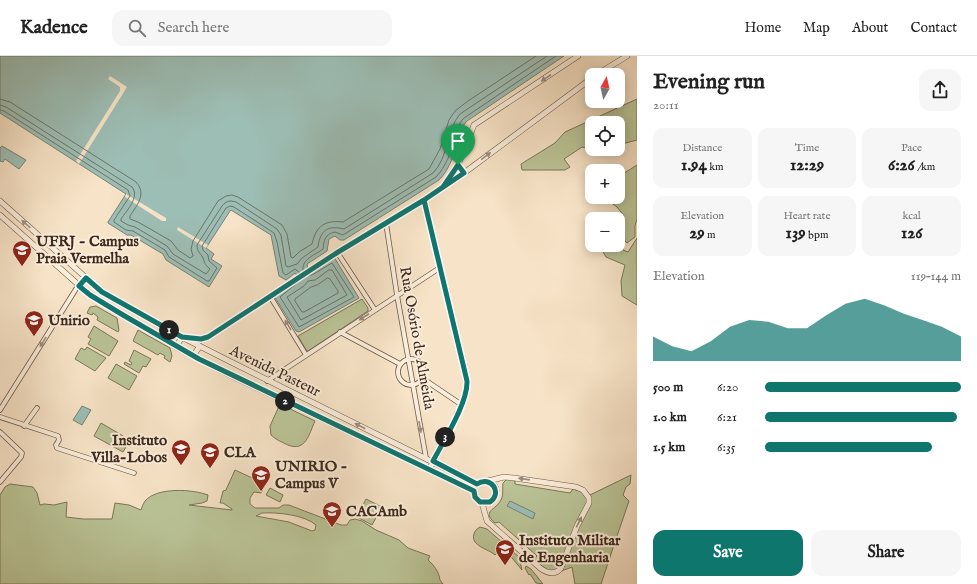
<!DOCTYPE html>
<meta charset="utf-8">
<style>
:root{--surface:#fff;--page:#f6f6f6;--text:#222;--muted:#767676;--line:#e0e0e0;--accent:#0f766e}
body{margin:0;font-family:"IM FELL English",serif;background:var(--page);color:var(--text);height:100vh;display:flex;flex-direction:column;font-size:15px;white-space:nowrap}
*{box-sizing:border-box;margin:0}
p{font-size:13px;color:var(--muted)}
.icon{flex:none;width:22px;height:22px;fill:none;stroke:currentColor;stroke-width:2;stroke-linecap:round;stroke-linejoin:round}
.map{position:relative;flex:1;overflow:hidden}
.panel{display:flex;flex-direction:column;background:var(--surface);width:340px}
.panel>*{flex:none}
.needle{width:26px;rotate:8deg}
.fabs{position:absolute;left:585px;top:12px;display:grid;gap:8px}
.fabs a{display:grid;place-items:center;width:40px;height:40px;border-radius:8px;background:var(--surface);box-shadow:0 2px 10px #0003;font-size:20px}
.pin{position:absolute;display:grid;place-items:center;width:34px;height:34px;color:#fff;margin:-41px -17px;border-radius:50% 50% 50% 0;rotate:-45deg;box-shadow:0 0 4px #0007}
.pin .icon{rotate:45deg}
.km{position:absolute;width:20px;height:20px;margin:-10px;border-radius:50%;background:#222;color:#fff;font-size:11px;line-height:20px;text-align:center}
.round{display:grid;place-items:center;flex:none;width:42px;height:42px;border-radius:12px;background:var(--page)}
.overview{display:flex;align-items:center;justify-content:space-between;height:68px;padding:0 16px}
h1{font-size:22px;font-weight:700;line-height:30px}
.figures{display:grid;grid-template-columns:repeat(3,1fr);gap:6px;height:68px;padding:4px 16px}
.figures div{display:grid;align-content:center;border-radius:10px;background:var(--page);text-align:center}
.figures b{font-size:17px;font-weight:700}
.figures small{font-size:11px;font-weight:400}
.figures p{font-size:11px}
.chart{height:112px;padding:8px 16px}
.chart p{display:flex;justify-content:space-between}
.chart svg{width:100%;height:72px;margin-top:4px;fill:var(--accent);opacity:.7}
.primary-button{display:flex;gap:8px;margin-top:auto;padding:8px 16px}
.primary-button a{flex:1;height:46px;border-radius:12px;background:var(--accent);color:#fff;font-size:16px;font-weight:700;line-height:46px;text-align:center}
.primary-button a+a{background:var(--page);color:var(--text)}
ul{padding:0 16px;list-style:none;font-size:13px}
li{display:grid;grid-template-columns:64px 48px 1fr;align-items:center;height:30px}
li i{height:10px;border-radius:5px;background:var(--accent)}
header{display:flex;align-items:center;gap:24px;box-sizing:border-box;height:56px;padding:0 20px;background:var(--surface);border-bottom:1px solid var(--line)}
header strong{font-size:19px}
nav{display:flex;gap:22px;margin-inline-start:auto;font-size:14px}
.search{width:280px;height:36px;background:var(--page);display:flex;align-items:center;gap:10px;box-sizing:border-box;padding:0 14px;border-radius:12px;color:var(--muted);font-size:15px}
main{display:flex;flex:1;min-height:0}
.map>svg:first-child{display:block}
.green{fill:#bac497;stroke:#7c7659;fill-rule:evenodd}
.water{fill:#9dbeb5;stroke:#778277}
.pier{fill:#f7e3c7}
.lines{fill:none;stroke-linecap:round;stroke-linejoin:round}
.shore{stroke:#6e7468;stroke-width:1}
.minor-casing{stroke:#6c5846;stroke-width:5.5}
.tertiary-casing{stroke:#6c5846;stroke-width:6}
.minor{stroke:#faeddb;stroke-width:4}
.tertiary{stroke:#faeddb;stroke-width:5}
.oneway{fill:#9c8b7b}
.route-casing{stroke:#fff;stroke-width:8}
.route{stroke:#0f766e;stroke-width:5}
.labels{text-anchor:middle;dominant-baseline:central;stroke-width:4;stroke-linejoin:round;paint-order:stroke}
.poi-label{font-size:15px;font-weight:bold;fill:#3e291b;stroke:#faeddb;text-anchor:start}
.street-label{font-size:15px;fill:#3e291b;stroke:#faeddb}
</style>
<header>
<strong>Kadence</strong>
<div class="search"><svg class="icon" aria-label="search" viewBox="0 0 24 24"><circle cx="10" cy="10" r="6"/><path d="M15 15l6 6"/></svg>Search here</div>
<nav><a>Home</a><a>Map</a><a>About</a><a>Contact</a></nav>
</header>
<main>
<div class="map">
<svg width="637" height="528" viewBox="0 0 637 528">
<rect width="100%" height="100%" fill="#f7e3c7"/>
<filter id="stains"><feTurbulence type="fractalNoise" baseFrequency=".005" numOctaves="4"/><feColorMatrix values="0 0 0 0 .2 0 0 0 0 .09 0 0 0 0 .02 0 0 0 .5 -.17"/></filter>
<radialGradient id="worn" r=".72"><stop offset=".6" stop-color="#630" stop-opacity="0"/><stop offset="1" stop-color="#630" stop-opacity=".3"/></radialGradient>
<!-- green -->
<path class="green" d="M637,43V84L618,89V67H592V93H604L599,95L582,91L564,103L570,111L565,114H522L521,108L555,87L565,76Z
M637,109V163L635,170V181L627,187L625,185L624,179L621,189L623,194L628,196L637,182V249L622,240L621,225L625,209L606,201L599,189H618V169L624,160L617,151L603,141H618V121Z
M362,243L368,252V255L308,295L306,294L298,280Z
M96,250L117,262L119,274L118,276L97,264L98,261L93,257L92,259L87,257L90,251Z
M94,270L118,285L109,300L88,288L91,283L88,281Z
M138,274L170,292L172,300L170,306L164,302L165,300L160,297L158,299L133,285Z
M87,291L106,302L95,315L75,303L81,292L85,294Z
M134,294L151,303L146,311L143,310L139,317L124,308L125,306L131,309L132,307L129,305Z
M116,308L137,320L129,334L108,322Z
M280,348L315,365C309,378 306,396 288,389C282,386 276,384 271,379L270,370Z
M101,367L130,384L123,396L94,380Z
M235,414L265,428L261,437L254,436L250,442V448L255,452H279L283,449H289L341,469H347L350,464L355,463L362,465L376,474L399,484L408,492L430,500L428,504C434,509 439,516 440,524L443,528H0V439L5,431L10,428L33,431L37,437L40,449L44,448L54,449L67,446L66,461L83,463H112L115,447L129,449L141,454C142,451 143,448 145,445C157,431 192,433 208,439L207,445L202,447L189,449L232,454V453L223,447H220L223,435L226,434ZM262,457C277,456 305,459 316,469L315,474L312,475L289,466L256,460Z
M631,419L630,428L626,431L623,439L629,445L615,486L618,488L617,489H614L601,528H575L572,511L551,519L534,503L537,500L499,466L495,467C481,455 496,454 501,444C504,438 502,432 503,427L507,423L515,425V428L570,437L573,433L583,436L586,434L590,439Z
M270,432L283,439L280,446L266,439Z
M366,443L382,451L372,469L357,461Z
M480,471L487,473L519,501L522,514L503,491L495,499C489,493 470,490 474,478C475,474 477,473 480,471Z
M526,510L531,513L543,528L536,527L530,518L529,519L525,512Z"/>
<!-- water -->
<path class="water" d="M0,0H564L467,65C462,70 461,75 459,82C455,96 450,113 439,124L344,184H340L335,180L329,183L327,195L307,208L308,215L334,201L359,242L299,276L296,275L274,240L299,222L295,217L286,224L279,220L271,179L231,154L230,155L206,192L214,198L211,203L222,210L209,231L166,204L163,198L131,179H127L108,167V166L126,138L0,57Z
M2,90L26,104L19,113L5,103L3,106L0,105V92Z
M82,350L91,354L82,369L73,364Z
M510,445L535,457L533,463L507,450Z"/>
<!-- pier -->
<path class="pier" d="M110,20L127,31L79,108L76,105L120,35V31L108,23Z
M126,138L166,162V165H162L125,141Z
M178,171L208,189L206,192L177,174Z"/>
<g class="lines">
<!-- shore -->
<path class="shore" d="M0,43L10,46L136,126C147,138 137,149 130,160V163L138,166L171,185L178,194L190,202L193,200L191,193L193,185L218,145L226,140L232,139L238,141L282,169L287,178L291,201L293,202L299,196L312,188C316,169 326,164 343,166L429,113L440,93L449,64L455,55L468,45L536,0
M0,49L6,51L132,131C140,141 127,154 121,163V165L128,169L135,171L167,190L173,198L206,218L210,213C204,208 205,207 203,202C200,196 197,196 197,189L222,150C226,145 230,144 236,146L277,173L281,179L286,210L288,211L297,208L302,202L318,191C320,174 328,169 344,173L433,117C449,101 446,74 460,58L547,0
M0,54L4,55L128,134L130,140L114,164V166L126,174L133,175L165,194L169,201L207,225H209L217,212L209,205L208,199L203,194L202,190L226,152L230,150L234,151L274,177L277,186L283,217L286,219L295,213L300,217
M329,214H332L347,239L301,264L287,241L304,230L308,225L315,224Z
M303,215C301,203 315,199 323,193C324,184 325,178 335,176L343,179L436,121C446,111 451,95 455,82C457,74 458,68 464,62L556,0
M328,222L330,223L338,235V237L304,256H302L295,245V243L311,231L317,229Z
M302,223L280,241L299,271L354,241L332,207L312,219H309"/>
<!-- minor casing -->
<g class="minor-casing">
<path id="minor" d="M386,167L397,239L426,402
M337,196L375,254
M270,240L306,299
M340,276L400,308
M398 316a13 13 0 1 1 26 0a13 13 0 1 1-26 0Z
M422,322L462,349
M267,325L441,211
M0,354L76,233L86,222
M0,361L58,380L59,384L56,389L57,392L134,417
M24,370L37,352
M0,376L22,397L21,401L0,426"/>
</g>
<!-- tertiary casing -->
<g class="tertiary-casing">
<path id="tertiary" d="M596,19L627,0
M445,129L464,117L592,22
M424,144L467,325C468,346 440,393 429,414
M0,145L102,236L168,274L233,307L477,428
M0,159L90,239L176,291L236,322L474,435
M176,291L182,281L201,283L208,281L335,198L424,144L443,131L458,109L474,69L578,0
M193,300L200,290
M474,435C477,463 511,435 489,426C485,424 481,425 477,428
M482,447L487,465L540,512C547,517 555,520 561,512L577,470L589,447V442L583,434L576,431L514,422L504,421L488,425"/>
</g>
<!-- minor -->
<use href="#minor" class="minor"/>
<!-- tertiary -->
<use href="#tertiary" class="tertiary"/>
</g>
<!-- one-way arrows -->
<defs><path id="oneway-solid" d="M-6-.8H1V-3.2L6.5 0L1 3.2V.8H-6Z"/></defs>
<g class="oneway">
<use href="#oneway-solid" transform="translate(546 22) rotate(146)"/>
<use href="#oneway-solid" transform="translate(486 100) rotate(-37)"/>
<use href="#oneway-solid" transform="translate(26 168) rotate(-138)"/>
<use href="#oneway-solid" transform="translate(364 261) rotate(147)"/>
<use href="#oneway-solid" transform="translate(288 269) rotate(-121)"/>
<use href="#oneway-solid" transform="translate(43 286) rotate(122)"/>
<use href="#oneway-solid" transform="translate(360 370) rotate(-153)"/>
<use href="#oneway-solid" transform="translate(420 371) rotate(80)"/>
<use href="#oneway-solid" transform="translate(524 423) rotate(-172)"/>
<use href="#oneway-solid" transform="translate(579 466) rotate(-63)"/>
</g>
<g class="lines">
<!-- route casing -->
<g class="route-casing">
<path id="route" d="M458,109L443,131L424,144L335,198L208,281L201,283L182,281L102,236L86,222L79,230L90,239L123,259L199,303L474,435L475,441L480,446H490C503,437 491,419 477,428L433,405C444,384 468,347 467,325L424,144L464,117L458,109"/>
</g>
<!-- route -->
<use href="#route" class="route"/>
</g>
<!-- icons -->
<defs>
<g id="university-pin" transform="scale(1)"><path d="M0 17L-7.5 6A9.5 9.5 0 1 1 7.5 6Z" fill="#8f2418" stroke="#faeddb"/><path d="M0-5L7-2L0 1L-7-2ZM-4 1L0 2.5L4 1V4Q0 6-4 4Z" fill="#fff"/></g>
</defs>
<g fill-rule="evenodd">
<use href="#university-pin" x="22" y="194"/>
<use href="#university-pin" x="34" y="264"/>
<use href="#university-pin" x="181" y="393"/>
<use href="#university-pin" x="210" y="396"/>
<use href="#university-pin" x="261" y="419"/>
<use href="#university-pin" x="332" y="455"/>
<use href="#university-pin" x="505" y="493"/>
</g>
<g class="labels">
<!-- poi labels -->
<g class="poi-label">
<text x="36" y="185">UFRJ - Campus<tspan x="36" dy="17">Praia Vermelha</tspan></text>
<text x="48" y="264">Unirio</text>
<text x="167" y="384" text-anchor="end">Instituto<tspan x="167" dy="17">Villa-Lobos</tspan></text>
<text x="224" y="396">CLA</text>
<text x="275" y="410">UNIRIO -<tspan x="275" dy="17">Campus V</tspan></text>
<text x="346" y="455">CACAmb</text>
<text x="519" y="484">Instituto Militar<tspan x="519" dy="17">de Engenharia</tspan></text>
</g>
<!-- street labels -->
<g class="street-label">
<text transform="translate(417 282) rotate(80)">Rua Osório de Almeida</text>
<text transform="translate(275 315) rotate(26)">Avenida Pasteur</text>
</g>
</g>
<rect width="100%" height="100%" filter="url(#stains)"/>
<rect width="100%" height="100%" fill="url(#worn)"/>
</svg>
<div class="fabs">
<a><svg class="needle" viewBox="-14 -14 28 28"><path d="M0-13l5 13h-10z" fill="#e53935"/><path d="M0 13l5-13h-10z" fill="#767676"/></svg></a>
<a><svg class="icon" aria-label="locate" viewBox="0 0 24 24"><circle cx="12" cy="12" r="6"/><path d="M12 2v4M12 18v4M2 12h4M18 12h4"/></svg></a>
<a>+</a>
<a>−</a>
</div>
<div class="pin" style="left:458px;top:109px;background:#1e9e55"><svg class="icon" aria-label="arrive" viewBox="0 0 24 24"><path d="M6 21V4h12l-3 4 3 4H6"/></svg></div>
<b class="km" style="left:169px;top:274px">1</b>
<b class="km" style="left:285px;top:345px">2</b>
<b class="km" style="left:445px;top:381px">3</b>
</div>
<section class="panel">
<div class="overview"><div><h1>Evening run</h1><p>20:11</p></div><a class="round"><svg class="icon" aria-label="share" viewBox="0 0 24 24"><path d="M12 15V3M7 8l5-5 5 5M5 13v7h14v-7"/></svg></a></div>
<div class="figures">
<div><p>Distance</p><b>1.94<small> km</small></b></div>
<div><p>Time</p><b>12:29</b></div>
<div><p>Pace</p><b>6:26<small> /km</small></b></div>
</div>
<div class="figures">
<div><p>Elevation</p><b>29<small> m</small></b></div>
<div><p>Heart rate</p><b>139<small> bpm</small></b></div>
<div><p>kcal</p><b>126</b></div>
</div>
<div class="chart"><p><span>Elevation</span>119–144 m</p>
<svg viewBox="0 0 160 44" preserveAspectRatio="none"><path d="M0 44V29L10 35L20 38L30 32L40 23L50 19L60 20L70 24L80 24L90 16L100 9L110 6L120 10L130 15L140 19L150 23L160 29V44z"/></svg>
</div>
<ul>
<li><b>500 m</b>6:20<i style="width:100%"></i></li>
<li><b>1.0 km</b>6:21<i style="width:98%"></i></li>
<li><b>1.5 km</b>6:35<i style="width:85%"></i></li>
</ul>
<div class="primary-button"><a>Save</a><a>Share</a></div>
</section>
</main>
